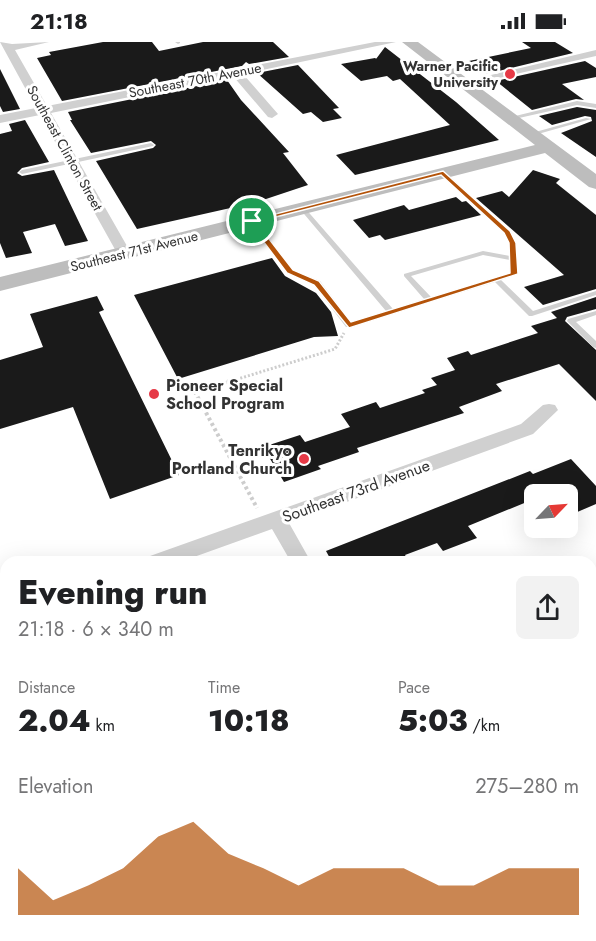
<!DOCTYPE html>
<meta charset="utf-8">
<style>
:root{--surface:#fff;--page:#f2f2f2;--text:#202124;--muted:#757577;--accent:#b45309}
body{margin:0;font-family:Jost,sans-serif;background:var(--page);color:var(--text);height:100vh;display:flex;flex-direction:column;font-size:22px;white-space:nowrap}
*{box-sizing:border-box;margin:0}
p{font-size:20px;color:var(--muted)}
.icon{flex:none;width:33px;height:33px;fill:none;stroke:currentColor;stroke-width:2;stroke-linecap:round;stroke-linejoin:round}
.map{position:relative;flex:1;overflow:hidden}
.drawer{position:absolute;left:0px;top:514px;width:597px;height:386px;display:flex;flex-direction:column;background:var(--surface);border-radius:18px 18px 0 0;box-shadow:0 6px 24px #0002}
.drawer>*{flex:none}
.needle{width:39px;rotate:65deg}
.controls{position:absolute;left:524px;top:442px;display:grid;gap:12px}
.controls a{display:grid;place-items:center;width:54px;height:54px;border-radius:9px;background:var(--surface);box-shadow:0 6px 24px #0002;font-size:30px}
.pin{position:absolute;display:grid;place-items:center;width:51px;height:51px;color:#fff;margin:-26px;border:3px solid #fff;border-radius:50%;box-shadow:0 2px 6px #0007}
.round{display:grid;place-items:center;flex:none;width:63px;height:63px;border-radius:9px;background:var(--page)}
.summary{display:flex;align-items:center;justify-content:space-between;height:102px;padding:0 18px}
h1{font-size:33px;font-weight:800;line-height:45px}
.metrics{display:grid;grid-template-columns:repeat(3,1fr);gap:9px;height:102px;padding:6px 18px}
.metrics div{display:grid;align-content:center}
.metrics b{font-size:30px;font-weight:800}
.metrics small{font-size:16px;font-weight:400}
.metrics p{font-size:16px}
.chart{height:168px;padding:12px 18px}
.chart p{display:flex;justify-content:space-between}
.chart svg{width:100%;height:108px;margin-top:6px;fill:var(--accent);opacity:.7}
.status{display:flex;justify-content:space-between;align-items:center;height:42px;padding:0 30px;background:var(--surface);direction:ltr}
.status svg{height:16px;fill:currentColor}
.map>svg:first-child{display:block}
.building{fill:#1a1a1a}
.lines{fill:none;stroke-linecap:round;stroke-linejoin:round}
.path-far1{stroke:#cdcdcd;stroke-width:3;stroke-dasharray:2 2;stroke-linecap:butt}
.path{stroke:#cdcdcd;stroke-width:4;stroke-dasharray:3 3;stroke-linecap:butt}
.lane{fill:#d0d0d0;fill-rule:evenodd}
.street{fill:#d0d0d0;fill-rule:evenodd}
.secondary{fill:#bdbdbd;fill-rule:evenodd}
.route{fill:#b45309;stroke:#fff;stroke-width:1.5;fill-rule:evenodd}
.poi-dot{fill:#e63946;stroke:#fff;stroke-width:2}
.labels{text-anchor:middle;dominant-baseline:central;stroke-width:6;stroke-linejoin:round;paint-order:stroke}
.far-poi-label{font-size:14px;font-weight:bold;fill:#333;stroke:#fff;text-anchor:end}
.far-street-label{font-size:14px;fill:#333;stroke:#fff}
.poi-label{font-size:16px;font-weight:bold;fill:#333;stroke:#fff;text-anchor:start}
.street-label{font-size:16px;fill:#333;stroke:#fff}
</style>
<div class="status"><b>21:18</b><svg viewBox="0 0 49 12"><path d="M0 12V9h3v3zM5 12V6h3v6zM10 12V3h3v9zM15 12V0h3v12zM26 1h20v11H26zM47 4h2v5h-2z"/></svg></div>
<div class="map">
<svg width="596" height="899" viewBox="0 0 596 899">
<rect width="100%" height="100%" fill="#fff"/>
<!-- building -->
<path class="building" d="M103,0H152L159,9L203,0H273L289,15L249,22L246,20L242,24L62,59L37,16L51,13L49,10Z
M522,0H555L573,11L486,32L469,19L531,6Z
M385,5L456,60L499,98L355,133L336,113L450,83L400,37L393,39L387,34L361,39L341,22L375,16L378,18L376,17Z
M585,19L596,26V35L562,42L584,58L576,57L532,68L496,39Z
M298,23L339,66L333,67L342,76L323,80L311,70L303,72L257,31Z
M0,27L20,67L3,70L0,64Z
M227,38L241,58L289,110L283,111L308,143L257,160L137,187L96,119L153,106L156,103L151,99L91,111L70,78H72L68,70Z
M577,65L596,68V115L561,91L592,79L591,75L585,74L552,83L539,74Z
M25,78L49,120L22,126L17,131L22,134L54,128L88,199L65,204L55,182L23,190L32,211L6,216L0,201V92L12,89L9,82Z
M533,128L560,137L556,141L596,173V247L543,263L524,245L564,233L476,156L502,149L509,155Z
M456,155L462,160L466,159L481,173L385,198L380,193L369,196L353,178L404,163L409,168Z
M272,216L285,234L316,251L331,270L338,294L314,295L178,337L134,253Z
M97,254L104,268L99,270L179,433L110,457L73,365L0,387V318L43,305L30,272Z
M596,255V267L567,275L565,279L596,308V359L559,322L496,342L502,349L459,365L464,371L357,406L359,410L318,424L321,427L284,440L263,405L300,393L305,400L350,385L341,372L376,360L380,366L425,351L422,348L437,343L431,336L455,328L447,316L468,309L471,313L538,291L531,284L557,276L551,270Z
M571,417L596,444V462L575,471L567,462V453H534V457L468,484L477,496L443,509L437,501L405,513L409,520H332L326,509L530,429L533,432Z"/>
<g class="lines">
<!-- path-far1 -->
<path class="path-far1" d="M225,341L335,307L344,291"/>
<!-- path -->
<path class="path" d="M230,339L195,350L257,466"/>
<!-- lane -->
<path class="lane" d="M175,0H180V1L178,2Z
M577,59L596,62V66L577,63L510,78L507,76Z
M586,76L591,77L531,94L528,92Z
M151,101L154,103L153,104L22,132L19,130L22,128Z
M441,130H445L510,190L516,201L517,232L501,238L533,269L596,249V253L532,274H529L495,240L349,285H346L314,243L288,230L249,179L254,178L292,228L320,239L351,280L386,269L299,166L304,165L393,267L424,257L404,234V232L483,209L510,214V201L504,191L441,132ZM483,213L510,218V231L431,255L411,234Z
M596,269V273L576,280L596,299V306L593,305L567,279L568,277Z"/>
<!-- street -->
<path class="street" d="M0,0L12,2L49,0L15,8L47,64L375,0H396L243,32L278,72L272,76L268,75L233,34L51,71L131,211L124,215L117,211L40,73L0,81V73L36,66Z
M596,8V14L463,44L457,41Z
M549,362L555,363L558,368L533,392L289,481L311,520H291L272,487L180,520H147L150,514L521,382L543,363Z
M6,565V585L0,587V567Z
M596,608V629L591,630V609Z
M6,878V894H19L17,899H0V880Z
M496,894H524L526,899H498Z"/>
<!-- secondary -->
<path class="secondary" d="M402,0H418L596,132V147L589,145L545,111L0,249V235L535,103Z"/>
</g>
<!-- route -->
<path class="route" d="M443,129L510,189L516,201L518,232L349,286L314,243L287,231L248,179ZM441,133L504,191L509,201L510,231L351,280L319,239L293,228L256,180Z"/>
<!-- markers -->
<g class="poi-dot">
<circle cx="510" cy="32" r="6"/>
<circle cx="154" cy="352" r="6"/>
<circle cx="304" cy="417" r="6"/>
</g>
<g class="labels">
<!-- far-poi labels -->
<g class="far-poi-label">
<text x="498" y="24">Warner Pacific<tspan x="498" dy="16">University</tspan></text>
</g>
<!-- far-street labels -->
<g class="far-street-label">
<text transform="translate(195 38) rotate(-11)">Southeast 70th Avenue</text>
<text transform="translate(65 106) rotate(61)">Southeast Clinton Street</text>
<text transform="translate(134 209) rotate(-14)">Southeast 71st Avenue</text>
</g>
<!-- poi labels -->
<g class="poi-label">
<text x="166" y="343">Pioneer Special<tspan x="166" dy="18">School Program</tspan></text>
<text x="292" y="408" text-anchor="end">Tenrikyo<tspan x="292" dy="18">Portland Church</tspan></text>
</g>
<!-- street labels -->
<g class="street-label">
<text transform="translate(356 449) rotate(-20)">Southeast 73rd Avenue</text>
</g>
</g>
</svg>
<div class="controls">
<a><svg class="needle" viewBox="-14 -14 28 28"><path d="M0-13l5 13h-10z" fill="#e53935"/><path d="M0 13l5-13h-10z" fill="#757577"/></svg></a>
</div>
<div class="pin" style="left:252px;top:179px;background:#1e9e55"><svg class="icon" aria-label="arrive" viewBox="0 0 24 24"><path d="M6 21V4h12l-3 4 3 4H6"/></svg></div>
<section class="drawer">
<div class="summary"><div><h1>Evening run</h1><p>21:18 · 6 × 340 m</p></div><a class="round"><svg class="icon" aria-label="share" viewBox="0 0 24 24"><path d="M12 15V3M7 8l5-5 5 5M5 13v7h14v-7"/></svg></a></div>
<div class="metrics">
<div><p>Distance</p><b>2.04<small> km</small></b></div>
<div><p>Time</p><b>10:18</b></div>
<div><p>Pace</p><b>5:03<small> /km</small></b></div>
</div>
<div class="chart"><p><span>Elevation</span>275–280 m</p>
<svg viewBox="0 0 160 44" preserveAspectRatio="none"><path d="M0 44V25L10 38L20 32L30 25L40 12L50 6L60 19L70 25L80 32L90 25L100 25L110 25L120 32L130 32L140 25L150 25L160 25V44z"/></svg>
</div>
</section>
</div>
